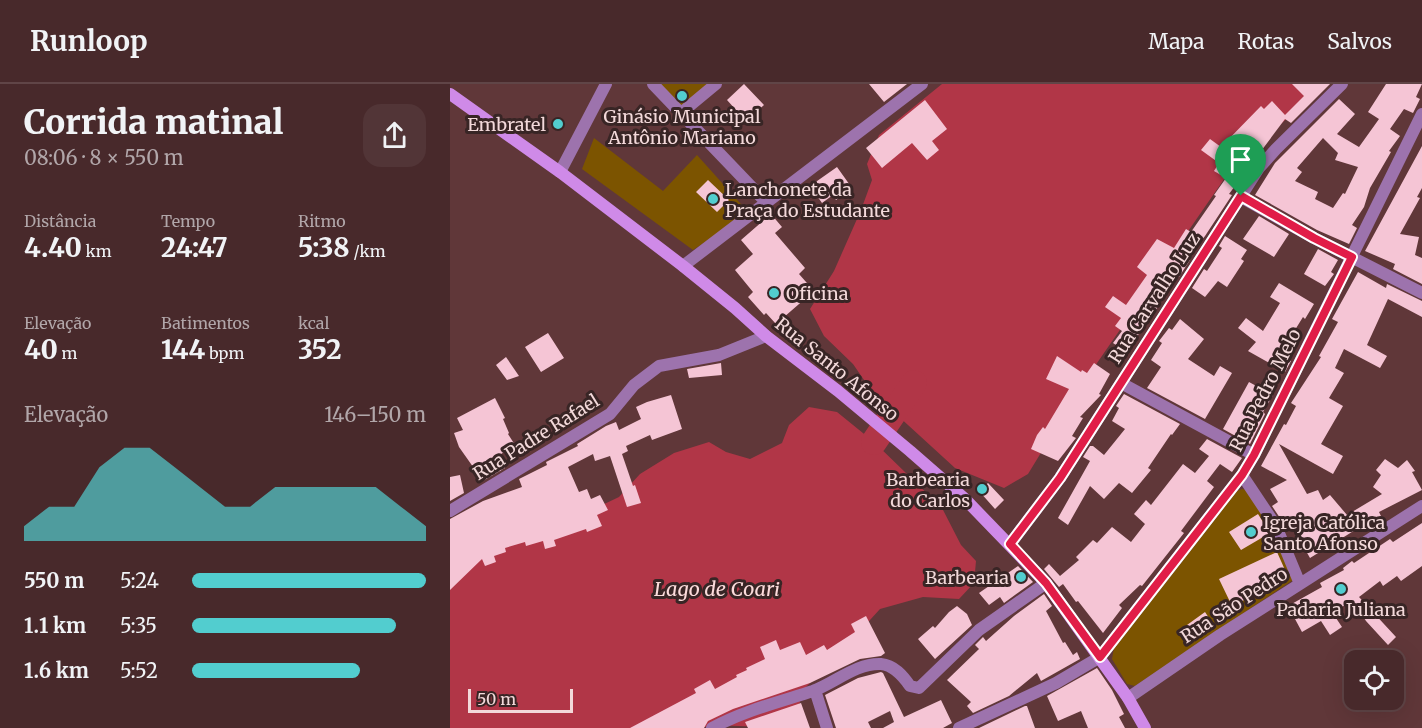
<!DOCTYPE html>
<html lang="pt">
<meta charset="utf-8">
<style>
:root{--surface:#48292b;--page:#523537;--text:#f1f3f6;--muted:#b1a6a9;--line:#604547;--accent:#52cdcf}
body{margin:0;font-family:Merriweather,serif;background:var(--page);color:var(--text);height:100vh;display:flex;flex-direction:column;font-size:22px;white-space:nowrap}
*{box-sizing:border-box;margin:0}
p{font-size:20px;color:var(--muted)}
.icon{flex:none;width:33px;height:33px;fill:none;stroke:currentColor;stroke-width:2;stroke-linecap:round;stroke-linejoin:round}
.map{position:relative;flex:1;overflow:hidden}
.sheet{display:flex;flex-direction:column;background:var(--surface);width:450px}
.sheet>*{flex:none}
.controls{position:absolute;left:894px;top:566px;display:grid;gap:12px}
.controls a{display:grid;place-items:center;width:60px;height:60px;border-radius:12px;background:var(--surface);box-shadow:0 6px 24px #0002,0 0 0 2px var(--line);font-size:30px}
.scale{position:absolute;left:18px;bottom:15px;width:105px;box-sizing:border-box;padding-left:6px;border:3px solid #f3d9da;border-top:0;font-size:16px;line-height:21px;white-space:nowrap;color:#f3d9da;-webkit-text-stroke:4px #382525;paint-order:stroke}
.pin{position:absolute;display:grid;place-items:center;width:51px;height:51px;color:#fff;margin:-62px -26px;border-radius:50% 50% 50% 0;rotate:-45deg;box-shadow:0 0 6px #0007}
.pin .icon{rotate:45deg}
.round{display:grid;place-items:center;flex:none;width:63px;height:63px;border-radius:18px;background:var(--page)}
.headline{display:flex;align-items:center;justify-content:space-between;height:102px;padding:0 24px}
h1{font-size:33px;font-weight:800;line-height:45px}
.stats{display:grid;grid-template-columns:repeat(3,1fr);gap:9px;height:102px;padding:6px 24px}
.stats div{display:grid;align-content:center}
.stats b{font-size:26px;font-weight:800}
.stats small{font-size:16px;font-weight:400}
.stats p{font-size:16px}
.chart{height:168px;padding:12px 24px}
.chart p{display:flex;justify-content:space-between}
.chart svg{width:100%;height:108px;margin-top:6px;fill:var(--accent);opacity:.7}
ul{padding:0 24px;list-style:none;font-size:20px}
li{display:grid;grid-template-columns:96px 72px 1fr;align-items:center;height:45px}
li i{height:15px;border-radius:8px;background:var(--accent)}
header{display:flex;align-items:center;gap:36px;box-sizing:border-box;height:84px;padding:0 30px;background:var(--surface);border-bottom:2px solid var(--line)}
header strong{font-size:28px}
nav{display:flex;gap:33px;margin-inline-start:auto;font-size:21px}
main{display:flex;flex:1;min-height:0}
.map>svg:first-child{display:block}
.green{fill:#7c5400}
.water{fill:#b13647}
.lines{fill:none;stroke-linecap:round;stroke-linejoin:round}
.river{stroke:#b13647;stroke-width:26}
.building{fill:#f5c5d5;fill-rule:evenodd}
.street{stroke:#9d73ad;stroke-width:12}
.secondary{stroke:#cf8ae8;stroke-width:12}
.route-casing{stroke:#fff;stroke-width:12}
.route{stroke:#e11d48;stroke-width:8}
.poi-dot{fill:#52cdcf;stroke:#382525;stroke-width:2}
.labels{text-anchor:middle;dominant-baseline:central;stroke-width:6;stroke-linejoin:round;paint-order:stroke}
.poi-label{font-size:18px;fill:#f3d9da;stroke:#382525;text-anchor:end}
.street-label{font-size:18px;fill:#f3d9da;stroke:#382525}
.water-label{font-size:20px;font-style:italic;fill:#fcdbdb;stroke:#382525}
</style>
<header>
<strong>Runloop</strong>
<nav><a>Mapa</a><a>Rotas</a><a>Salvos</a></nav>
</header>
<main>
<section class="sheet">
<div class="headline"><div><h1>Corrida matinal</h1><p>08:06 · 8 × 550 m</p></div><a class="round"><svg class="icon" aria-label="share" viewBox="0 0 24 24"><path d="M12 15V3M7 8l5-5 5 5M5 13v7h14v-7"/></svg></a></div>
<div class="stats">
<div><p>Distância</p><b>4.40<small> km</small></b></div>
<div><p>Tempo</p><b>24:47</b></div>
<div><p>Ritmo</p><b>5:38<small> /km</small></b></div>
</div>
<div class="stats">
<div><p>Elevação</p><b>40<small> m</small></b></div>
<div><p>Batimentos</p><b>144<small> bpm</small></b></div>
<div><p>kcal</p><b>352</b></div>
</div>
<div class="chart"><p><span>Elevação</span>146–150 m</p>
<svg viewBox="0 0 160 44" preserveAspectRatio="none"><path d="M0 44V38L10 30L20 30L30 14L40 6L50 6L60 14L70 22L80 30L90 30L100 22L110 22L120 22L130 22L140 22L150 30L160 38V44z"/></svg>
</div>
<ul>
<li><b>550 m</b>5:24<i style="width:100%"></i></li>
<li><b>1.1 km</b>5:35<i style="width:87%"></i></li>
<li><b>1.6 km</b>5:52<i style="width:72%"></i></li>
</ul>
</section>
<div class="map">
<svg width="972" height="644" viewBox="0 0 972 644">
<rect width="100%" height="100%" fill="#603739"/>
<!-- green -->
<path class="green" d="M209,0H259L231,24Z
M144,54L213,107L247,71L299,129L243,166L132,85Z
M792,405L799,407L823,443L843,496L685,602L677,600L662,575L664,564L787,407Z"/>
<!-- water -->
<path class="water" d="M492,0H874L779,88L636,295L578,390L554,404L505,384L423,309L403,280L374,252L360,225L384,187L411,126L422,96L417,80L429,51Z
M359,323L387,328L424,358L492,424L511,461L526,477L524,499L509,515L473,513L430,525L389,570L355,604L346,629L316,643L263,641L251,644H0V448L85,453L169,413L190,390L224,369L259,358L276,368L300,375L332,359L339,341Z"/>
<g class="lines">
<!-- river -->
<path class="river" d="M424,358L464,299"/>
</g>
<!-- building -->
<path class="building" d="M294,0L314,21L296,37L277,16Z
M419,0H457L434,18Z
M842,0H880L841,39L835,35L779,110L782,111L755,152L738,174L740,176L729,193L726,191L707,218L710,220L676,268L663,259L672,247L665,242L671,234L655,223L663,212L676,221L697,191L687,183L707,155L724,164L736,145L741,148L766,112L764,111L776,94L764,87L769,79L751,66L760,55L771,63L811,22L814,25L822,17L835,31L854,12Z
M936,0H972L966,13L970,15L963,29L954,25L940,45L950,52L939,67L941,68L920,104L914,123L902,141L907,144L899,160L867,146L805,111L825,79L889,15L905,30L887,50L909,63L929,35L918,28ZM873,54L888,69L885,76L908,83L895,110L893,109L883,124L865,115L868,108L845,97L852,88L847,84Z
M475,16L497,45L482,57L489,66L477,76L462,59L432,84L416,64Z
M972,62V104L967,113L970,114L950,150L969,153L965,171L972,174V200L943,185L945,180L915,167Z
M387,83L402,104L386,116L383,111L372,119L360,102Z
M258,96L279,116L267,128L246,108Z
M321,130L332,143L325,149L355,184L349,190L364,207L326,240L316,229L314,231L298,213L303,208L285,186L303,170L291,156Z
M809,132L839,150L824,173L793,155Z
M775,152L797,166L791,175L794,177L777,203L768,197L755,213L742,204L754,185L757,187L772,164L769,162Z
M868,165L888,176L881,188L884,190L875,202L854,190Z
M908,188L936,204L937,200L972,217V233L938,215L917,261L937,272L930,284L894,265L885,284L894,289L879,314L893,322L871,360L893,372L883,390L829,360L857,410L868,406L873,416L880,411L897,431L932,410L923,403L931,391L926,386L935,375L948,384L957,376L965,387L962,388L972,406L929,428L932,434L920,441L918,438L860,474L839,437L834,440L822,422L828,418L820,405L837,396L811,382L834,340L836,341L846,322L841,319L871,273L869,272L888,238L882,235Z
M829,199L864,220L855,235L853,233L840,254L847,258L837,274L841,277L835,288L798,267L806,258L788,244L796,234L813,247L830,219L820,213Z
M730,235L754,255L738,275L764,292L770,282L782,289L755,335L697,304L711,283L701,276L712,259L709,257L719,244L722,246Z
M98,249L114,274L91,288L75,263Z
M607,272L631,288L632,286L637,289L644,279L660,290L649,310L651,311L630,333L633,334L622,352L626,354L608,377L581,365L587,351L593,343L595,345L619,305L596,295Z
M56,273L69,292L57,296L46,281Z
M271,279L272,291L239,294L237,285Z
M799,298L823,311L813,328L815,330L800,360L773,345Z
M674,310L730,340L722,351L721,350L698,384L701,386L682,409L669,399L654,415L640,402L618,441L608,434L640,377L633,373L640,362H643L654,371L675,345L662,337L669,324L666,322Z
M221,311L232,345L202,356L200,351L176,362L178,367L172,370L183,402L185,401L191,419L177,423L160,372L145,377L143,370L118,383L129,408L137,405L141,415L150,411L158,426L147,431L152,442L137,448L136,445L104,456L106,462L95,465L93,457L76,462L75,458L55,464L56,468L44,472L46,478L35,482L32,475L0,506V435L33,417L72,403L69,395L97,381L96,378L128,362L127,360L156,342L166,338L169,346L191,335L186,323L197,318Z
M45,314L55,334L53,335L59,349L58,350L65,361L48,372L55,384L33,397L9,363L4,349L13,346L7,334Z
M757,355L792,374L782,388L770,380L757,397L764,403L731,447L734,449L692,502L690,501L669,521L672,524L653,549L628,517L626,518L613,500L609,503L594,485L599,480L610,492L629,476L626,473L643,456L647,459L662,443L681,458L695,440L684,430L696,416L701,421L733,380L745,389L759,372L749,365Z
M10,391L14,409L0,417V393Z
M538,399L554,416L545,425L529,407Z
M808,430L820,449L791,466L779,448Z
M972,439V482L951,497L947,492L933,502L930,497L909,513L946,553L938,561L916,537L903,517L905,516L882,528L892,543L880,551L871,537L852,548L838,522L872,503L870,499L894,486L893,484L902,477L904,479L940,455L943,458Z
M827,468L835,486L817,494L821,503L782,522L769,495Z
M568,482L583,498L554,519L550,513L539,521L529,509Z
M594,510L602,522L596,527L613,559L615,558L623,571L627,568L630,575L591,597L587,589L559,612L523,629L517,622L521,618L497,596L529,565L525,561L533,553L536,557L564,532Z
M507,522L517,530L522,541L485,575L468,555L483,542L485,544L499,528Z
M755,528L765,543L746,555L737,541Z
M416,532L435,569L431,572L410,575L360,599L283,625L258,637L254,644H180L246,609L244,605L260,596L265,605L287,593L286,591L297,586L296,584L315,575L310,563L326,556L330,566L350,558L356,571L374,561L377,566L405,548L401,540Z
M647,584L662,606L674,630L669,633L675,644H638L631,627L608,637L597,612Z
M431,588L433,589L454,633L491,616L502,639L493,644H433L444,638L440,627L418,638L421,644H386L375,611L408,594Z
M351,619L360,644H298L295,638Z
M577,622L585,644H529L575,622Z"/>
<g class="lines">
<!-- street -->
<path class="street" d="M203,0L316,118
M231,29L266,0
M110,88L156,0
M791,113L864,154L972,209
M233,182L472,0
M671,299L804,371
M792,391L826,442L850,500
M0,427L160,330L184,301L209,282L269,271L316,252
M560,460L610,394L809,84L826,65L892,0
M365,606L377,644
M678,614L770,551L972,422
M262,644C293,627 329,618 363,607C385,599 406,579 431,580C444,581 453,592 460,602L469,604L529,546L596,499
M509,644L606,599L650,573L792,391L804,371L972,30"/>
<!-- secondary -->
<path class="secondary" d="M0,10L110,88L233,182L285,224L316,252L388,307L460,367L515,415L596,499L678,614L695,644"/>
</g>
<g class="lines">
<!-- route casing -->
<g class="route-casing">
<path id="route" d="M791,112L864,154L902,173L804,371L792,391L650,573L596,499L560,460L610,394Z"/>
</g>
<!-- route -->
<use href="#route" class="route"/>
</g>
<!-- markers -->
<g class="poi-dot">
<circle cx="232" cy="12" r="6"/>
<circle cx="108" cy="40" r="6"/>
<circle cx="263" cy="115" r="6"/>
<circle cx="324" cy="209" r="6"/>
<circle cx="532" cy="405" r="6"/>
<circle cx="801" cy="448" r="6"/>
<circle cx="571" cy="493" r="6"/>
<circle cx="891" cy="505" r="6"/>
</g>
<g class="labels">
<!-- poi labels -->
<g class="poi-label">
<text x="232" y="32" text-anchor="middle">Ginásio Municipal<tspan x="232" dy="21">Antônio Mariano</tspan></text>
<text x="96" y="40">Embratel</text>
<text x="275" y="105" text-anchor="start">Lanchonete da<tspan x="275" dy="21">Praça do Estudante</tspan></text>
<text x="336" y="209" text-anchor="start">Oficina</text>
<text x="520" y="395">Barbearia<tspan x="520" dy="21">do Carlos</tspan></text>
<text x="813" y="438" text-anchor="start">Igreja Católica<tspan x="813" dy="21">Santo Afonso</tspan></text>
<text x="559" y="493">Barbearia</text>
<text x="891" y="525" text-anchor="middle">Padaria Juliana</text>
</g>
<!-- street labels -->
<g class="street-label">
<text transform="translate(704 214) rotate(-57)">Rua Carvalho Luz</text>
<text transform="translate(387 285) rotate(39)">Rua Santo Afonso</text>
<text transform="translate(815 306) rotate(-63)">Rua Pedro Melo</text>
<text transform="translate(86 353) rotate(-32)">Rua Padre Rafael</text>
<text transform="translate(784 521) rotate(-33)">Rua São Pedro</text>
</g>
<!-- water labels -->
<g class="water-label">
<text x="267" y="504">Lago de Coari</text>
</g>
</g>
</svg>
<div class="controls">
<a><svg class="icon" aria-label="locate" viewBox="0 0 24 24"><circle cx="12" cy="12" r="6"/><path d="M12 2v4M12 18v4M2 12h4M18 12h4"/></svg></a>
</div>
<div class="scale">50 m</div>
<div class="pin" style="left:791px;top:112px;background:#1e9e55"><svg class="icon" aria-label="arrive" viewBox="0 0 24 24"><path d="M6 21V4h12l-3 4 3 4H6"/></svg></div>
</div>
</main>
